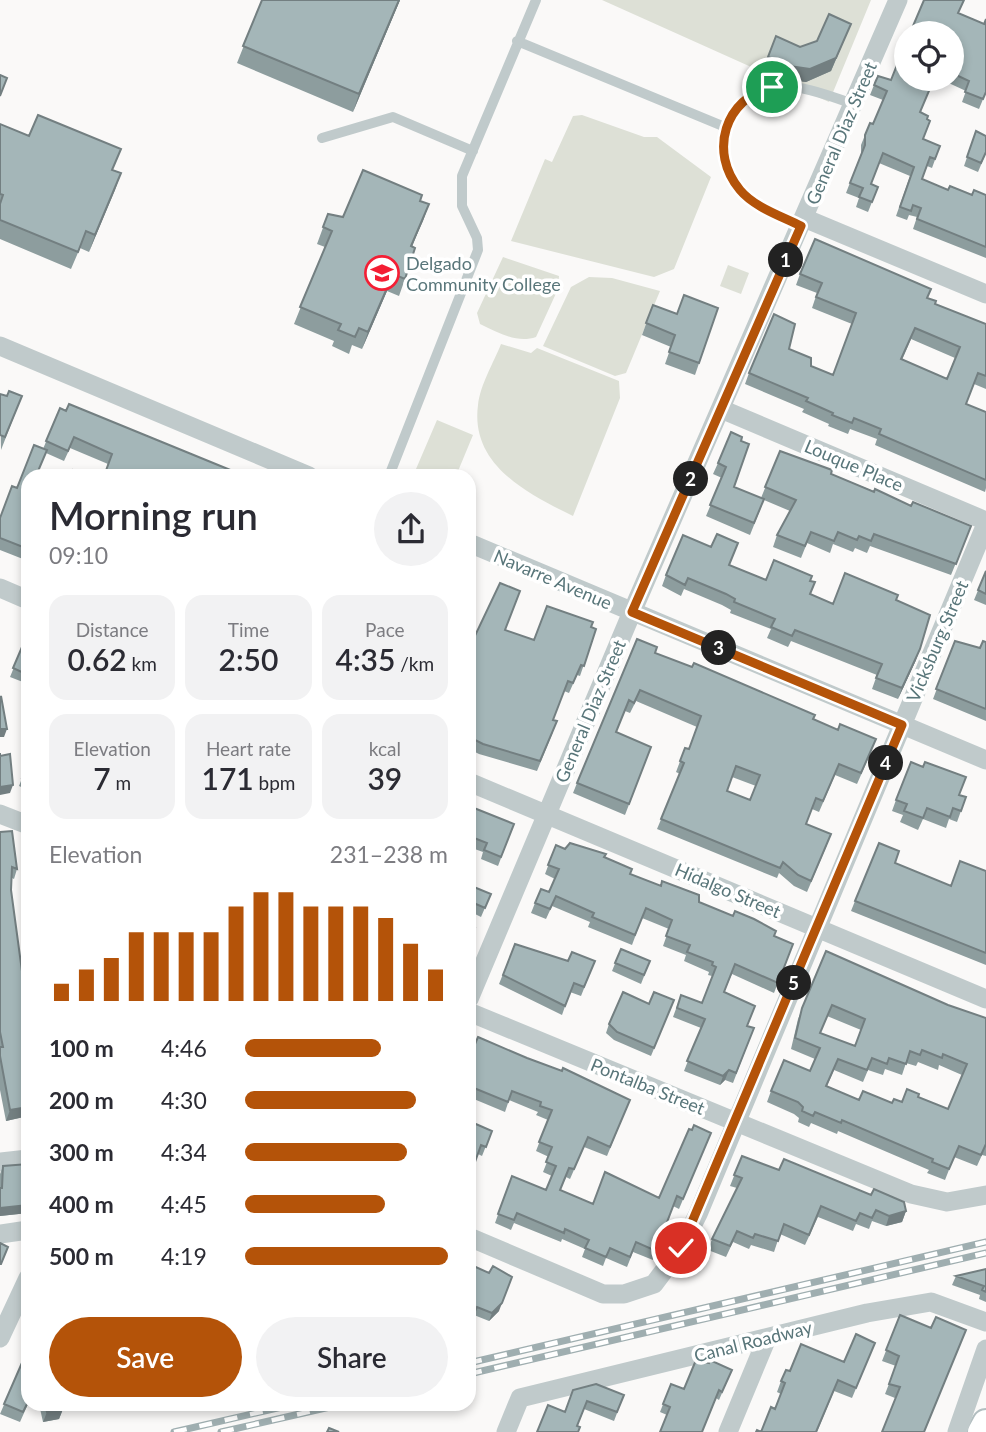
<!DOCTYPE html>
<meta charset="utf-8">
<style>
:root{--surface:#fff;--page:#f2f2f3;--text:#2b2b33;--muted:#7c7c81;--accent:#b45309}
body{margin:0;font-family:Lato,sans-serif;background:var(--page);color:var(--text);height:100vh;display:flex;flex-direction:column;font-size:26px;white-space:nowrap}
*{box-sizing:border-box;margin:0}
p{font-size:23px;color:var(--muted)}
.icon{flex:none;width:38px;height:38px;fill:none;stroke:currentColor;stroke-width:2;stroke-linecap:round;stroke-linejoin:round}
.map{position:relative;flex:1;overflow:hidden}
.side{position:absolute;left:21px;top:469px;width:455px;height:942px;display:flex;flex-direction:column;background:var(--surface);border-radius:21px;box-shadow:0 4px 10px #0003}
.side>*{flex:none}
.buttons{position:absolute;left:894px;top:21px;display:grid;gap:14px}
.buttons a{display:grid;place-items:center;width:70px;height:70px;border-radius:50%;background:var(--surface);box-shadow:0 4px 10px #0003;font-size:35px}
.pin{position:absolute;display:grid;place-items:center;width:60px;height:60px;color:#fff;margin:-30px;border:4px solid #fff;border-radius:50%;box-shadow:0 2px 7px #0007}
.km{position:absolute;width:35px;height:35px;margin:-18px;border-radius:50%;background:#222;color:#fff;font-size:19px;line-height:35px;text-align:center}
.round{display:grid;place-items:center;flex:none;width:74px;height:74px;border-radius:37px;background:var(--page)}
.head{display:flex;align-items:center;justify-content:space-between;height:119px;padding:0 28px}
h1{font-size:38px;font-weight:600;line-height:52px}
.figures{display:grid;grid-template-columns:repeat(3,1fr);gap:10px;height:119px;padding:7px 28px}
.figures div{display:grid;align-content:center;border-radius:18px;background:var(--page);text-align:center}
.figures b{font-size:30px;font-weight:600}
.figures small{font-size:19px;font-weight:400}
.figures p{font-size:19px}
.chart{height:196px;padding:14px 28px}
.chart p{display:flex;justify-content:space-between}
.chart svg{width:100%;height:126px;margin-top:7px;stroke:var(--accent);stroke-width:6}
.button{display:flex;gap:14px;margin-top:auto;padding:14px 28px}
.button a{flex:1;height:80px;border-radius:42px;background:var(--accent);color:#fff;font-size:28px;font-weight:600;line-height:80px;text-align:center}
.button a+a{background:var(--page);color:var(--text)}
ul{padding:0 28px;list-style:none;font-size:23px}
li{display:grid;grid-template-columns:112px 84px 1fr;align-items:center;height:52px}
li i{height:18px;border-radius:9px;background:var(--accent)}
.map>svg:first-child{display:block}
.green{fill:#dde0d6}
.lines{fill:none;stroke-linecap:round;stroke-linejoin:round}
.secondary-casing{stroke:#b2bec0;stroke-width:30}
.service{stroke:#c0cacb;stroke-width:10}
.minor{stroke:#c0cacb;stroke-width:19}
.secondary{stroke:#fff;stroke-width:26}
.rail-casing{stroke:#9faeb0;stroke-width:7}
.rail{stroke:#fff;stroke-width:4.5;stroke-dasharray:13;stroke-linecap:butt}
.wall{fill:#8d9d9e;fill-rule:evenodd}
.shaded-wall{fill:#737f81}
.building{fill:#a4b6b8;stroke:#737f81;stroke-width:2;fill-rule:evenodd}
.route-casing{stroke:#fff;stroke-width:14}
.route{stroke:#b45309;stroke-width:9}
.labels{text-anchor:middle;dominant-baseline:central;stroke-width:7;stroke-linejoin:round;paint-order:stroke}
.street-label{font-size:18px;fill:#59767a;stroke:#fff}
.poi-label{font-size:18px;fill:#59767a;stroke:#fff;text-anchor:start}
</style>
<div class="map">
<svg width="986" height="1432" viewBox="0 0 986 1432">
<rect width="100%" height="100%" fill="#faf9f8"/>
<!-- green -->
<path class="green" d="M602,0H871L829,102Z
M582,115L644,137H657L711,177L674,269L654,277L511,241L545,159L552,162L573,116Z
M503,257L559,276L558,289L536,337C517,344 497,332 480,324L477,313Z
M728,265L749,273L741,294L720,286Z
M589,277L612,278L660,291L626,373L615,376L543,346L571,287Z
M501,344L531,353L537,348L619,381L620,398L573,516C528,494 470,465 478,405C480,385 494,362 501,344Z
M437,420L473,435L456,476H413Z"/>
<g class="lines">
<!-- secondary casing -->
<g class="secondary-casing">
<path id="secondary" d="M981,1432L986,1423"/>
</g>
<!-- service -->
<path class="service" d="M517,41L725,127
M322,138L393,117L473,151
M801,226C781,216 755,207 740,190C711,158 723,95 769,87C797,83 828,95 853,104
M389,476L478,250L477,238L462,206V176L536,0"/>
<!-- minor -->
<path class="minor" d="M804,218L986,294
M0,346L309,476
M721,409L986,521
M469,543L986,760
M0,588L28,600
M469,782L986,999
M0,814L28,825
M469,999L632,612L898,0
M469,1012L911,1194L947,1202L986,1195
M0,1162L28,1159
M0,1234L28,1230
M469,1237L603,1294H624L654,1284L681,1248L698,1214L986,524
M0,1338L28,1278
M506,1432L520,1398L867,1313L931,1302L986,1322
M728,1432L767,1338
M957,1432L986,1349"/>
<!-- secondary -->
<use href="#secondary" class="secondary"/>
<!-- rail casing -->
<g class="rail-casing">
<path id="rail" d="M469,1363L986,1242
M469,1374L986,1253
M174,1432L295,1404
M221,1432L343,1404"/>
</g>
<!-- rail -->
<use href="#rail" class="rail"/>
</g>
<!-- wall -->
<path class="wall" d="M262,0H400L353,112L237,63Z
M958,13L986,92L979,109L962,102L966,91L940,79L937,88L931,85L920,112L927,119L923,139L940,146L932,168L927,166L922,179L948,190L972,195H986V258L913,229L917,217L909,215L907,220L896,216L910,176L879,163L871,184L878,187L868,212L856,207L859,198L846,193L861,154V145L865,135L873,124L883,100L870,95L874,85L891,80L952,79V33Z
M776,36L800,47L846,36L831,71L806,82L784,79L763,70Z
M0,124L121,173L89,252L80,248L71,269L0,239Z
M976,131L986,136V153L978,172L964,166Z
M420,201L429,204L412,247L405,279L399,296L387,291L362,349L352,345L349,354L332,346L334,341L294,324L325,247L317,244L328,214L343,217Z
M800,274L928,298L935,304L986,324V389L974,384L966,404L986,412V488L985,492L875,445L877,439L850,429L848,434L828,426L829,424L802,412L804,409L745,384L749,373L789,349L811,366L833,375L852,324L812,308L817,293L796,285ZM911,339L955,358L947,379L902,360Z
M653,305L677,314L718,308L695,375L665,364L671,347L642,335Z
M0,394L7,396H22L1,450Z
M60,408L245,476L108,464L70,448L64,461L46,453L28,476V561L0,550V518L17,488L43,449Z
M741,441L734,487L761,498L780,451L831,474L911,506L971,526L951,575L870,546L867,553L855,548L853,552L833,544L830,553L807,543L801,558L773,547L777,535L790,511L764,500L750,535L706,516L722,478L713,474L718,463Z
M711,547L730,565L766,580L810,581V594L833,604L896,600L916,660L898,699L872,689L877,675L791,641L788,647L767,638L771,629L730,613L731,610L722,605L684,589L681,596L662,586L666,575Z
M986,571V605L974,600Z
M591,627L596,629L580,676L577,675L569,693L564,691L553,720V732L537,771L479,754L469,749V638L473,640L505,630L534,640Z
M28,633V684L10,677Z
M955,641L980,648L986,642V721L933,699Z
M655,653L813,719L872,750L857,784L835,775L819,812L812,809L806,824L827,845L807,892L794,886L779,873L777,878L657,829L680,774L676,772L685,748L689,749L697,727L636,701L630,713L625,711L616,732L651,747L625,815L573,793L577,783ZM732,777L756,786L750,800L727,791Z
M28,763V790L19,786Z
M959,795L966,797L957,822L949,819L946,828L923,819L918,830L900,822L903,815L892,811L896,800Z
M469,806L514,824L498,866L481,859L483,852L469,847Z
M0,832L17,869L14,879L12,878L11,890L28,1116L6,1121L0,1090Z
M556,845L565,849L604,857L630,874L699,902L793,944L774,993L732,974L724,992L747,1026L754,1028L733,1083L725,1080L720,1085L684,1071L701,1028L673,1017L681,995L702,1003L712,976L708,975L709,972L684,961L686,955L663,946L669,929L642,918L632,945L588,927L590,922L552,906L546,919L531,913L535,903L549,892L555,879L545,874Z
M28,869V884L23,882Z
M986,871V965L851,911L855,901L951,886Z
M469,885L487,903L481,917L469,911Z
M515,944L568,961H595L581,996L570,992L562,1015L499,984Z
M621,949L650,961L641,984L612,971Z
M826,951L948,1005L986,1018V1156L982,1155L977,1166L954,1157L945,1180L927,1173L929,1170L838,1131L837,1134L811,1123L809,1127L798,1122L799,1118L794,1114L767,1102L771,1091L810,1071L815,1059L791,1049L798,1019ZM827,1016L861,1030L855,1046L820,1033ZM918,1062L938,1070L939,1065L962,1075L948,1109L918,1097L902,1102L892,1103L859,1100L827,1086L834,1070L863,1082L868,1070L883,1075L885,1069L902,1075L906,1063L916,1066Z
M674,1000L651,1056L614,1040L606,1033L609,1024L649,1004Z
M469,1058H527L630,1100L607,1156L584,1147L570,1179L566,1177L560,1190L593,1204L659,1198L692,1130L711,1133L679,1209L673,1206L653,1260L633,1252L627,1267L606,1258L603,1266L582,1257L585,1249L562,1239L561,1242L514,1223L511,1230L495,1223L512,1176L546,1190L552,1176L543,1172L549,1157L536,1151L548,1120L536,1115L538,1112L509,1100L505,1112L469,1097Z
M469,1121L492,1131L482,1156L478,1154Z
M742,1156L779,1170L906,1211L902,1222L886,1226L872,1221L869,1229L856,1224L853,1231L818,1217L805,1245L780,1234L774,1252L751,1245L749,1249L733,1242L726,1257L708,1250L712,1239L737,1188L730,1186Z
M3,1166L28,1213L0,1216V1174Z
M469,1264L499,1311L489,1321L474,1315L470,1324H469Z
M986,1269V1302L979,1299L980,1295L952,1285L956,1276Z
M900,1315L924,1432L895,1398L885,1394L896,1366L882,1361Z
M875,1343L852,1398L834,1391L817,1432H756H761L775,1409L781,1394L777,1392L781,1381L790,1371L844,1362Z
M28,1349V1404L20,1422L0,1414Z
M732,1370L719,1400L716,1398L667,1415L660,1412L671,1384L684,1389Z
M573,1390L624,1395L614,1421L584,1409L577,1426L578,1432L565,1412Z
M39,1404H61L63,1409L59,1419L43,1422Z
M62,1404H74L73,1407Z"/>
<!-- shaded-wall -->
<path class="shaded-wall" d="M399,0H400L353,112L359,94Z
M851,24L831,71L806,82L784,79L789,66Z
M121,173L115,190L89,252L95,235Z
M429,204L423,221L404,263L411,246Z
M393,274L387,291L362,349L368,332Z
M920,649L916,660L898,699L902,688Z
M0,729H7L4,737H0Z
M13,785L10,793L0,795V787Z
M729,1070L725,1080L720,1085L723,1076Z
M28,1107V1116L6,1121L10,1110Z
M28,1205V1213L0,1216V1208Z
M906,1211L902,1222L886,1226L889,1216Z
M512,1277L499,1311L489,1321L492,1313Z
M473,1315L470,1324H469V1316Z
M63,1409L59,1419L43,1422L47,1412Z"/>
<!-- building -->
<path class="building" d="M262,0H399L359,94L243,46Z
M924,0H964L958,13L984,24L986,19V92L983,99L965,92L969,81L952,73V33H910Z
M829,14L851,24L836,58L810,69L789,66L768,57L776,36L800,47L817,41Z
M906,42V79H934L920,112L928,116L927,119L930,121L923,139L940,146L935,159L930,157L922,179L948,190L950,186L972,195L974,190L986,195V247L917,219L921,208L913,205L911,211L900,207L914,167L883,153L871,184L878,187L872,202L859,197L863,188L850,183L865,145V135L870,123L873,124L887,91L874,85L878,76L891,80Z
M0,75L7,78L0,96Z
M38,115L121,149L112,170L121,173L95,235L86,231L78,252L0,220V204L3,195L0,194V124L29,136Z
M976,131L986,136V152L981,163L967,157Z
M363,170L422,195L420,201L429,204L411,246L415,248L405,279L393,274L368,332L359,328L355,337L338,330L341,324L300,307L332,231L323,227L328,214L343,217Z
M815,239L931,289L927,298L936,301L935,304L986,324V376L978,373L966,404L986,412V480L879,434L881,429L854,418L852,423L832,415L833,413L806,401L808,398L749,373L774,314L795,324L789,349L811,358V366L833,375L856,313L816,297L822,283L800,274ZM915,328L960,347L947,379L901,359Z
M684,295L718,308L699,363L669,352L675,335L646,323L653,305L677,314Z
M9,391L22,396L5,437L0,435V394L7,396Z
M69,404L245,476H104L112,454L74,437L68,451L46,441L60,408L66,411Z
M731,432L742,437L741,441L749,444L734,487L764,499L754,523L710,505L726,467L718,463Z
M34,445L47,450L36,476H28V549L0,538V518L12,486L17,488Z
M780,451L832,470L831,474L874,492L875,489L911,506L913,502L971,526L956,564L874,534L871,541L859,536L857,540L838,532L834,541L811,532L805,546L777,535L796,500L765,487Z
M73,470L87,476H70Z
M717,534L738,543L729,565L766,580L774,560L812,576L810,581L815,582L810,594L833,604L845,573L898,595L896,600L930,615L920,649L902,688L876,678L882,664L795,630L792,636L771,627L775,619L734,602L735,599L726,594L688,578L685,585L666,575L683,535L711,547Z
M986,571V594L978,590Z
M500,583L520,591L505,630L534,640L547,606L593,622L591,627L596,629L584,666L581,665L573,683L568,681L553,720L557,721L540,761L483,744L469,737V638L473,640Z
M28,633V675L13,668Z
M637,639L657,647L655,653L692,667L694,663L815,715L813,719L838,730L840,724L876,739L861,773L839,764L823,801L816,798L806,824L831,834L811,881L798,875L783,862L780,868L661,819L684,763L680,761L685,748L689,749L701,716L640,690L634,703L629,700L616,732L651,747L629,804L577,783ZM736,766L760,775L750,800L727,791Z
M955,641L980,648L983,641L986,642V709L936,689Z
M1,696L7,729H0V699Z
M0,753V756L10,754L13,785L0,787Z
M911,762L923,767L925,762L966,777L959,795L966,797L961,811L953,808L950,817L927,808L923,818L904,811L907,804L896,800Z
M28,763V780L22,778Z
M469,806L514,824L501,857L484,850L487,843L469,836Z
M12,831L17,869L12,867L11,890L27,1008L28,1005V1107L10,1110L0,1056V1047H3L0,1032V832Z
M570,843L606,854L604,857L632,869L630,874L661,886L662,881L699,895V902L733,916L735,911L754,919L776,931L774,936L793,944L778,983L735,964L724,992L755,1006L747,1026L754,1028L736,1073L729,1070L723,1076L687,1061L705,1019L677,1008L681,995L702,1003L716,967L712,965L713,962L687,952L690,945L666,936L672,920L646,908L635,935L592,917L594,913L556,896L550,909L535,903L541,889L549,892L559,869L548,865L556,845L565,849Z
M879,843L899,851L895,863L951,886L960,861L986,871V953L855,901Z
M469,885L491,894L485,908L469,901Z
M469,925L475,928L469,943Z
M515,944L568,961L572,952L595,961L584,987L574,983L565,1006L503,975Z
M621,949L650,961L644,975L615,963Z
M826,951L948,1005L986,1018V1144L981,1155L959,1146L949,1169L932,1162L933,1159L842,1120L841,1123L815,1112L813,1116L802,1111L803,1107L798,1102L771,1091L784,1060L810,1071L820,1048L795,1038L802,1008ZM832,1005L865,1019L855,1046L820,1033ZM922,1050L942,1058L943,1054L967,1064L948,1109L918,1097L919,1094L907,1089L902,1102L894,1099L892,1103L863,1091L859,1100L826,1086L838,1059L867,1070L872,1058L887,1064L889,1058L906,1064L910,1051L920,1055Z
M623,992L649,1004L654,992L674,1000L654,1048L617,1032L609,1024Z
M478,1037L527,1058L562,1071L563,1068L630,1100L610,1147L588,1137L574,1169L569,1168L560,1190L593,1204L605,1172L659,1198L689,1129L692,1130L694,1125L711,1133L683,1199L677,1196L656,1251L636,1242L630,1257L610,1248L606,1257L585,1248L589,1240L565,1229L564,1233L517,1213L514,1220L498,1214L512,1176L546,1190L556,1166L546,1162L552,1147L539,1142L552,1110L540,1106L541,1102L512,1091L508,1102L469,1086V1058Z
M469,1121L492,1131L486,1147L481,1145L469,1179Z
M742,1156L779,1170L784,1159L871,1195L874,1189L904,1202L906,1211L889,1216L876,1210L872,1218L860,1213L856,1221L821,1206L809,1235L784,1224L778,1241L755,1234L753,1238L737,1231L730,1246L712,1239L742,1178L734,1175Z
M28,1164V1205L0,1208V1188H2L3,1166Z
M0,1243L8,1247L1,1264H0Z
M469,1264L489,1273L493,1266L512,1277L502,1303L492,1313L477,1307L473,1315L469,1316Z
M986,1269V1292L982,1290L984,1286L956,1276Z
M900,1315L931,1328L936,1317L966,1330L924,1432H882L900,1387L889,1384L899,1356L886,1350Z
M856,1334L875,1343L856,1388L838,1380L816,1432H756L757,1430L761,1432L771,1407L775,1409L785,1383L781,1381L786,1370L790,1371L801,1344L844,1362Z
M28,1349V1402L23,1412L4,1404Z
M696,1360L709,1363L710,1360L732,1370L722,1392L719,1390L702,1432H660L670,1407L663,1404L671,1384L684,1389Z
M596,1384L624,1395L617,1412L587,1401L577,1426L580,1427L578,1432H537L548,1405L565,1412L573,1390Z
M45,1404H61L63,1409L47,1412Z
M329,1428L339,1432H327Z"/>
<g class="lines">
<!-- route casing -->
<g class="route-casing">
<path id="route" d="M681,1248L902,725L632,612L801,226C781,216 754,207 740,190C708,152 725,98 772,87"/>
</g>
<!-- route -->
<use href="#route" class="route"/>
</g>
<!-- icons -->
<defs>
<g id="university-ring" transform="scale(1.75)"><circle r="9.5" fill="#fff" stroke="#f41e34" stroke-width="1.5"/><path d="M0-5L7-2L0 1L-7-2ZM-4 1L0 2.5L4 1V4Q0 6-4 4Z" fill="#f41e34"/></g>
</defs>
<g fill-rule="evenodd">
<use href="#university-ring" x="382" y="273"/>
</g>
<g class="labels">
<!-- street labels -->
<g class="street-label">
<text transform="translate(841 133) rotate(-67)">General Diaz Street</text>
<text transform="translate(854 465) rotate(23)">Louque Place</text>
<text transform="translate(553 579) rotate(23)">Navarre Avenue</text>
<text transform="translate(937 641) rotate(-67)">Vicksburg Street</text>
<text transform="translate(590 711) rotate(-67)">General Diaz Street</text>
<text transform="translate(728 890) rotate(23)">Hidalgo Street</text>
<text transform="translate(648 1086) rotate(22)">Pontalba Street</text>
<text transform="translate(753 1341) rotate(-14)">Canal Roadway</text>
</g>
<!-- poi labels -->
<g class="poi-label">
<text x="406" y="263">Delgado<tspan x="406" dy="21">Community College</tspan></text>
</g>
</g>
</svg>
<div class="buttons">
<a><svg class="icon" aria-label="locate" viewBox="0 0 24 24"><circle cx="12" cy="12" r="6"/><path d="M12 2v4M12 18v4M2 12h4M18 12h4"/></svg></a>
</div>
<div class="pin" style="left:772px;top:87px;background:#1e9e55"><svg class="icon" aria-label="arrive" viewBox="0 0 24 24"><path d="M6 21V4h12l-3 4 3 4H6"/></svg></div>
<div class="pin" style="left:681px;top:1248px;background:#d93025"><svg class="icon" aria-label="check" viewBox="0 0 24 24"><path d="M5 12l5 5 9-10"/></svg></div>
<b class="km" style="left:786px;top:260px">1</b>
<b class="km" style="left:691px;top:479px">2</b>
<b class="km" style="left:719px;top:648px">3</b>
<b class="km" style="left:886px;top:763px">4</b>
<b class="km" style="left:794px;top:983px">5</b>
<section class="side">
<div class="head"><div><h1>Morning run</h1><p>09:10</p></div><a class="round"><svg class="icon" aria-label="share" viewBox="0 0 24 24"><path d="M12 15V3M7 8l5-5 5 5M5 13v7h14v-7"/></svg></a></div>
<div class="figures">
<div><p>Distance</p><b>0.62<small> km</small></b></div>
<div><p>Time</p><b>2:50</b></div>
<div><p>Pace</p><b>4:35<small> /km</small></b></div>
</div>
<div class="figures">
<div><p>Elevation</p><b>7<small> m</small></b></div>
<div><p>Heart rate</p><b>171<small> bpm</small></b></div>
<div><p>kcal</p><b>39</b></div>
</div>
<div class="chart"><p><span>Elevation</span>231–238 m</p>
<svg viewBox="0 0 160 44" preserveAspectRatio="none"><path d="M5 44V38M15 44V33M25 44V29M35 44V20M45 44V20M55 44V20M65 44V20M75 44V11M85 44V6M95 44V6M105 44V11M115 44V11M125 44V11M135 44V15M145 44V24M155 44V33"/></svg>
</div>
<ul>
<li><b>100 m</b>4:46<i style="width:67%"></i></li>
<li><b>200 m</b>4:30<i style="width:84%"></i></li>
<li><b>300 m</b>4:34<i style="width:80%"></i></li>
<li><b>400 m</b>4:45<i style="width:69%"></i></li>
<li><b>500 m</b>4:19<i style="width:100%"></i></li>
</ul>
<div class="button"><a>Save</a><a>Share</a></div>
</section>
</div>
